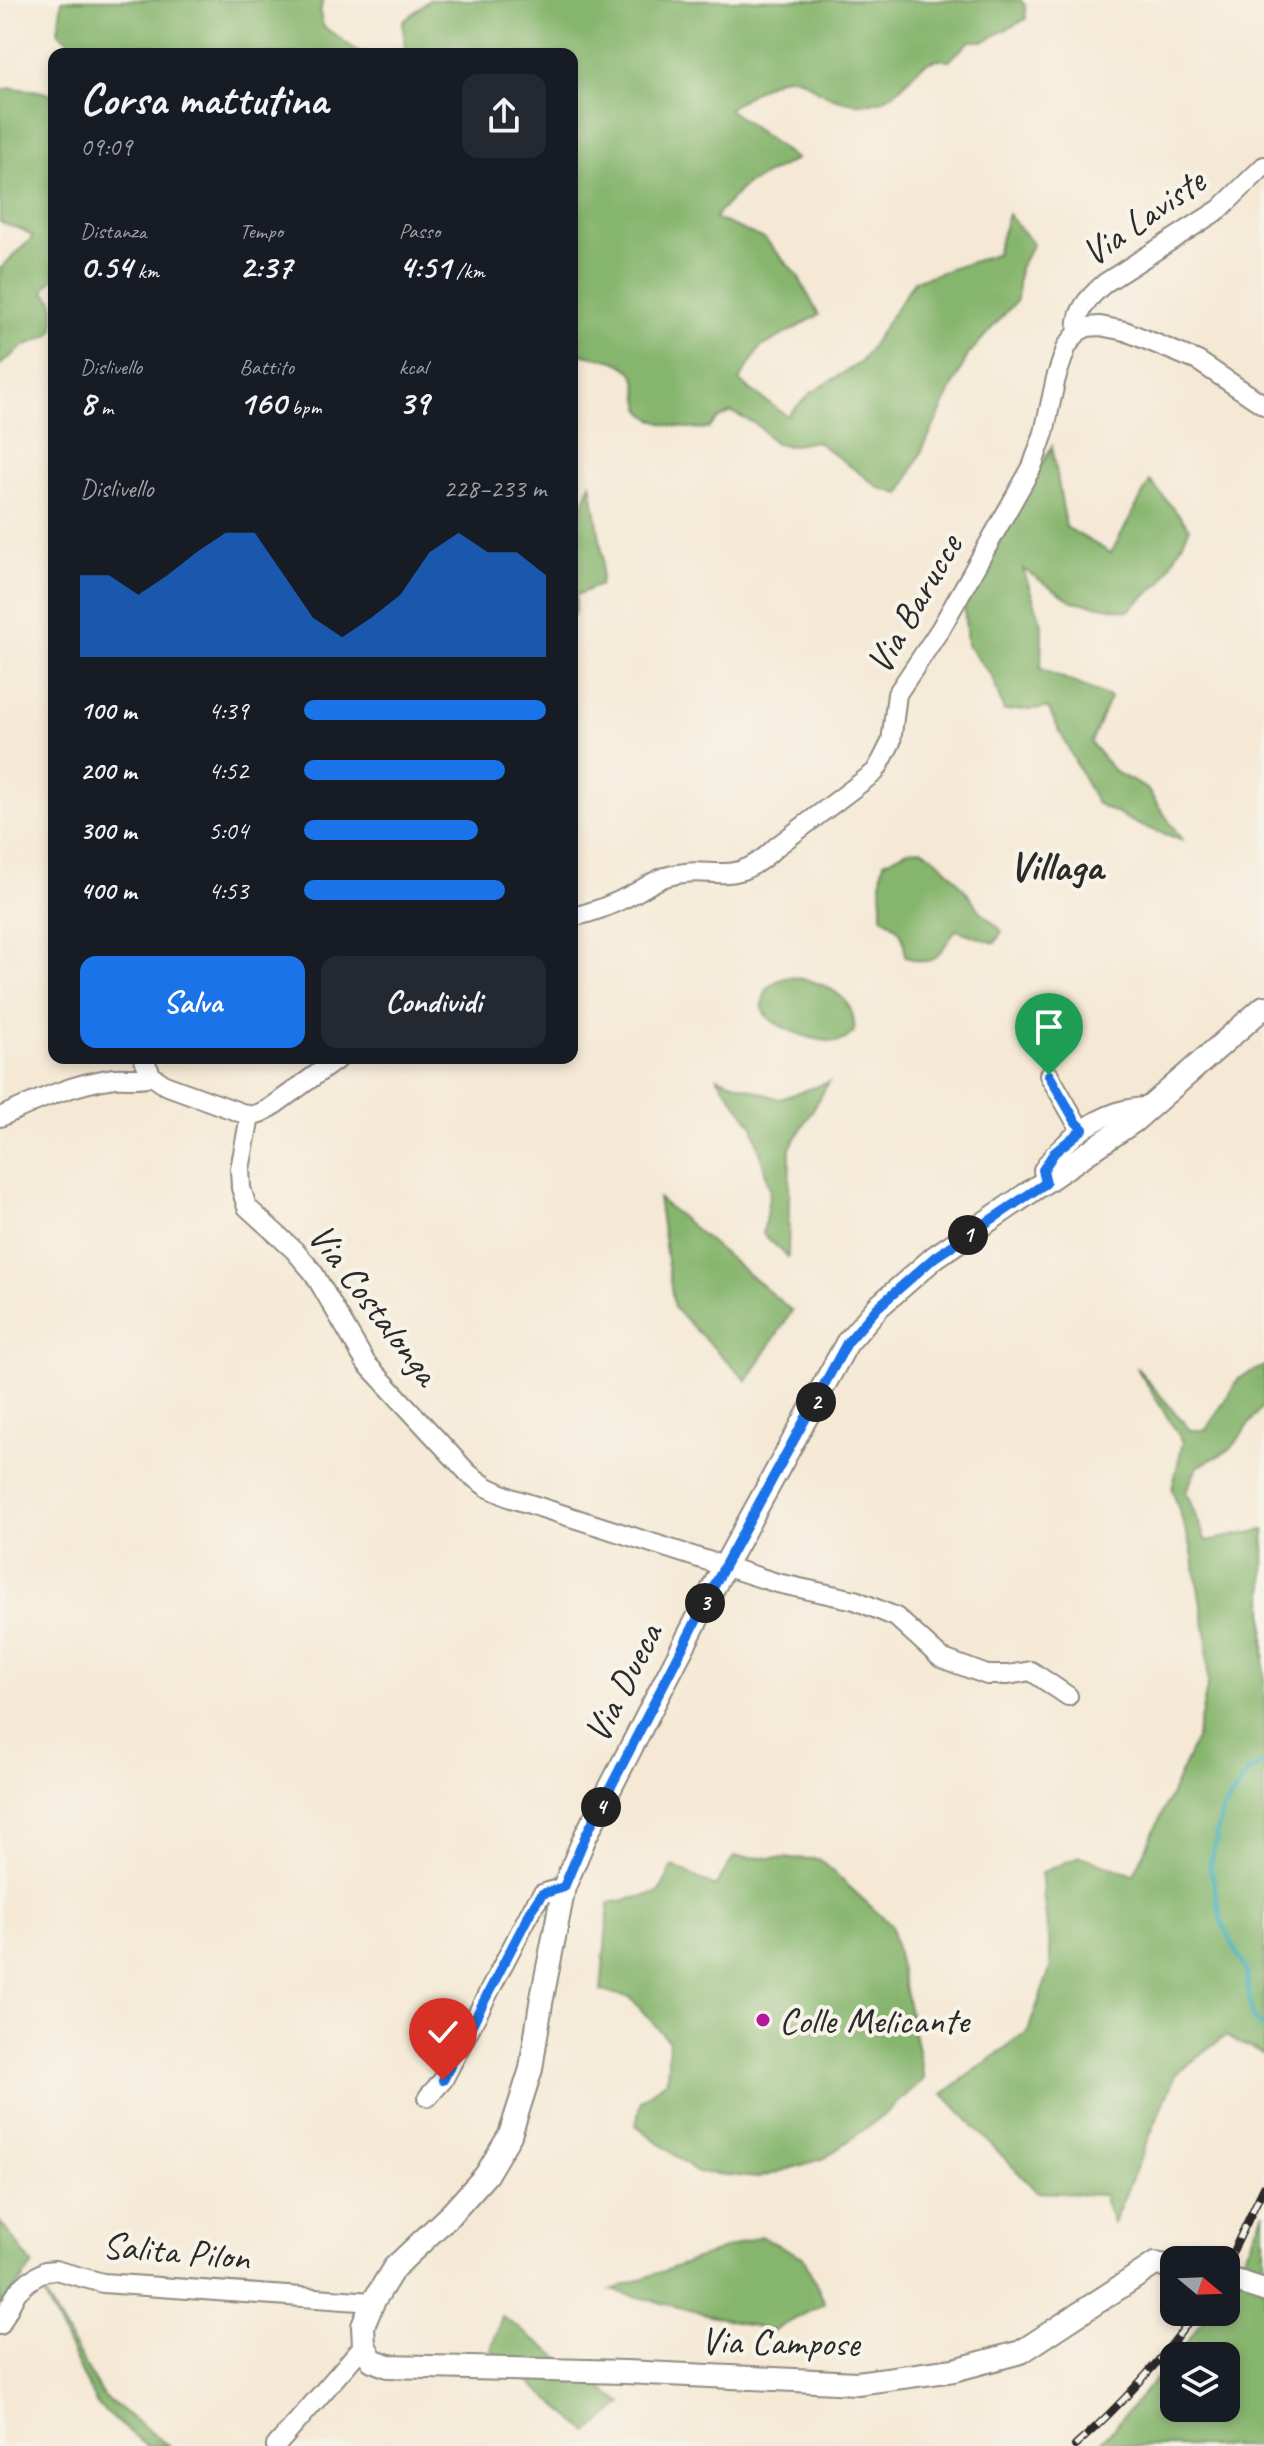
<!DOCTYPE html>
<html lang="it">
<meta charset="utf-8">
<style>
:root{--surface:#171b24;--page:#242831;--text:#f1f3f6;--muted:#9ea1a6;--accent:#1a73e8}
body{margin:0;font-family:Caveat,sans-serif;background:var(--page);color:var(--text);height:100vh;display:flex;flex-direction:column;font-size:30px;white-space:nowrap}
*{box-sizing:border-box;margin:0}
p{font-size:26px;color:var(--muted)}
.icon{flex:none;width:44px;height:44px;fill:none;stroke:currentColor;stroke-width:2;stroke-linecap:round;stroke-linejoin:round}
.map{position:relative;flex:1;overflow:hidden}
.sheet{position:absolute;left:48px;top:48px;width:530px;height:1016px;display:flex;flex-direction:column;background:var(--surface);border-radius:16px;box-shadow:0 4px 12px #0003}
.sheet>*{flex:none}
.needle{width:52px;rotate:109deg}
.buttons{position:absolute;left:1160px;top:2246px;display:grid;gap:16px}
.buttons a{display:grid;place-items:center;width:80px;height:80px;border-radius:16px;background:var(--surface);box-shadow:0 4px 12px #0003;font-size:40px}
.pin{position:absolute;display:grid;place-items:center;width:68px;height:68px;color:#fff;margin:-82px -34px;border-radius:50% 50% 50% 0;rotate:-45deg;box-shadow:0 0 8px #0007}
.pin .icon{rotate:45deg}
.km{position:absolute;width:40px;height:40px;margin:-20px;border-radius:50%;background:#222;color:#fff;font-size:22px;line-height:40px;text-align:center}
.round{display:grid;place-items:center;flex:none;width:84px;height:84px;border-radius:16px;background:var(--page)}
.head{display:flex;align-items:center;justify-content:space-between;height:136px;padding:0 32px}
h1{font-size:44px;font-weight:700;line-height:60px}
.stats{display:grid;grid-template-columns:repeat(3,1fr);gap:12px;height:136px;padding:8px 32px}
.stats div{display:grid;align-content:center}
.stats b{font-size:34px;font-weight:700}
.stats small{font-size:22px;font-weight:400}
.stats p{font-size:22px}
.chart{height:224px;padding:16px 32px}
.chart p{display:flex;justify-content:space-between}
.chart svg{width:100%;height:144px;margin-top:8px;fill:var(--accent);opacity:.7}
.action{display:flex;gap:16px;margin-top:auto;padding:16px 32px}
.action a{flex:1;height:92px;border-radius:16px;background:var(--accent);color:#fff;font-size:32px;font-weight:700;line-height:92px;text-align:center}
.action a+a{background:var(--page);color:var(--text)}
ul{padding:0 32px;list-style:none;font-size:26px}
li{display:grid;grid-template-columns:128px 96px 1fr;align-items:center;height:60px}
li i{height:20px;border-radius:10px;background:var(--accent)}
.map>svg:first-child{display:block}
.forest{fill:#86b56d;stroke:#58704c;stroke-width:2}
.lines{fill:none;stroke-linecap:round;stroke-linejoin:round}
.stream{stroke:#3eafb6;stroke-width:5}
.minor-casing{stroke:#908a80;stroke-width:22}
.tertiary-casing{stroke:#908a80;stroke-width:26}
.minor{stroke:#fff;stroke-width:18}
.tertiary{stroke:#fff;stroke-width:22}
.rail-casing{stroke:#2b2b2b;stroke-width:8}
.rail{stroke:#f7f3e8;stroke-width:5;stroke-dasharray:15;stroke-linecap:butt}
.route-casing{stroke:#fff;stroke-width:16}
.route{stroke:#1a73e8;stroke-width:10}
.poi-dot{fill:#b5179e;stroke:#f7f3e8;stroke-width:3}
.labels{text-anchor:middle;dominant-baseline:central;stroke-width:8;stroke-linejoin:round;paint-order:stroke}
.street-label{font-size:38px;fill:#2b2b2b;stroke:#f7f3e8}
.poi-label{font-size:38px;fill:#2b2b2b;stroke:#f7f3e8;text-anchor:start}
.quarter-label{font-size:42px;font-weight:bold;fill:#2b2b2b;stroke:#f7f3e8}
</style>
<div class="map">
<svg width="1264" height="2446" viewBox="0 0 1264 2446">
<rect width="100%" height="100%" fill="#f7f3e8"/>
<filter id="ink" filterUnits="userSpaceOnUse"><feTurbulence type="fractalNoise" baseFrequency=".0125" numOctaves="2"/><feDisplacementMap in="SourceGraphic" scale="16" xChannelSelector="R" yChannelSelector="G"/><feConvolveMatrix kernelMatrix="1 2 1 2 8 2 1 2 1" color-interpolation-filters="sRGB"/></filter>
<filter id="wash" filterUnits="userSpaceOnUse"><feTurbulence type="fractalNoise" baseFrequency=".006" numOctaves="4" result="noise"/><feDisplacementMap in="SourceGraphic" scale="32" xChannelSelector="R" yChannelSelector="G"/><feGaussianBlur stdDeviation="1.8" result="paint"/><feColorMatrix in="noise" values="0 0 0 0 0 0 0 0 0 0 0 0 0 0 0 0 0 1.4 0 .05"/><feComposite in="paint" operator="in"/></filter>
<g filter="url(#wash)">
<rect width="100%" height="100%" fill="#f5e9d5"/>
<!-- forest -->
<path class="forest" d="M62,0H323L320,13L323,26L361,54H167L153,46H139L129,54H86L58,32Z
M429,0H1020L1025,5L1026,19L984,41H970L950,60C913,54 910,92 879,101C861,107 836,101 820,92C809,85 801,76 787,77C774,78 739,101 728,109L796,159L744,186L714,218L765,239L798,276L819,315L760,348L739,381L787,416L811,393L861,362L914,281L996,254L1008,214L1033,244L1019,268L1017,300L968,355L901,494L880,488L816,441L789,446L775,443L756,424L731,412L719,418L709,428C692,430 647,426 641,407C636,392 641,377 626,367C611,356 589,359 572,351V54H402L405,50L403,22Z
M12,88L39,91L52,95L54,278L44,291L54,302V330L49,336L24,346L0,365V269L33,237C23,227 12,228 0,222V90Z
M1052,446L1066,527L1111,553L1150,481L1190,528L1162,582L1128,611L1072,601L1023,569L1042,624L1041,669L1110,697L1091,743L1115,772L1147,789L1182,840L1139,825L1096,803L1048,708L1004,711L992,677L967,645L964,606Z
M591,483L603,558L600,585L576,595V609L572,618V532Z
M922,849C947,864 962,886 979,909C985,917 995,923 1002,931L995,943L956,930C939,952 937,971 905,956C905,932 899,929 882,916C883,898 878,880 884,862L908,850Z
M789,977C821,980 858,995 854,1033C850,1035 848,1038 844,1040C828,1047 772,1028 764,1012C762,1007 763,999 765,994C769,983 778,980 789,977Z
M717,1077L779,1099L829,1082L790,1148L788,1257L763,1234L770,1190L753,1126Z
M658,1198L792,1311L747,1381L674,1308Z
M1264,1366V1404L1231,1449L1197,1467L1186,1492L1206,1541L1264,1530V2055L1225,2036L1176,2074L1113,2223L1103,2195L1037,2192L943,2094L1028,2031L1051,1966L1041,1873L1080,1856L1134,1875L1196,1739L1208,1683L1207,1638L1191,1547L1172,1489L1183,1442L1136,1367L1190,1430H1206L1239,1378Z
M734,1857L819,1859L891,1925L924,2079L885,2114L825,2158L758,2178L697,2172L636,2125L641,2100L667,2080L669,2041L630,1997L601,1991L609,1903L659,1893L673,1866L715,1887Z
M1264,2212V2446H1098L1174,2358V2408H1226V2356H1176L1210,2312H1226V2286L1249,2247Z
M0,2222L33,2265L0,2308Z
M760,2236L803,2257L825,2303L773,2331L611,2290Z
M40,2286L102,2395L169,2446H147L97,2405Z
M502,2316L623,2404L588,2432L491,2350Z"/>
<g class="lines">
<!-- stream -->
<path class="stream" d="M1264,1763L1248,1772L1222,1812L1210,1865L1222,1923L1246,1972L1252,2017L1264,2029"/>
</g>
</g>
<g filter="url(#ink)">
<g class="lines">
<!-- minor casing -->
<g class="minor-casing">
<path id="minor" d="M1078,332C1075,311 1089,297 1105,283L1220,209L1264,166
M572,917C591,913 614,904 631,895C643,889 653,881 665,877C712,862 731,892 776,847L875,772L882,760L891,742L897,694L941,628L1032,467L1044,433L1056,378L1067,346L1078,332L1087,327L1100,326L1125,331L1198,361L1264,405
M143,1058L152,1076L165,1085L250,1116
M1049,1075L1076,1122L1083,1129
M250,1116L240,1169L241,1188L247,1207L294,1250L313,1272L366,1363L469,1474L487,1487L511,1498L777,1583L855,1600L896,1617L941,1658L987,1675H1008L1031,1671L1068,1696
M250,1116L260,1113L270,1108L339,1058
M0,1117C38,1100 72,1084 114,1078C127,1077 139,1080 152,1076
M1046,1183L1043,1170C1061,1143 1089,1121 1120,1111C1130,1108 1142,1107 1153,1106
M428,2097L443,2080L533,1907L542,1894L564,1887
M0,2325L17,2292L29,2281L45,2271L55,2270L103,2283L373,2302
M276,2446L364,2345"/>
</g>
<!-- tertiary casing -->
<g class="tertiary-casing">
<path id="tertiary" d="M1174,2267L1155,2264L1021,2352L954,2370L857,2383L625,2372L388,2366L372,2360L364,2345L363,2326L373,2302L394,2268L452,2213L486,2175L510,2135L531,2069L541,2003L564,1887L586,1835L724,1567L847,1343L878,1307L935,1257L1134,1121L1264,1007
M1226,2278L1264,2290"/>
</g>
<!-- minor -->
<use href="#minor" class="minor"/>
<!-- tertiary -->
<use href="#tertiary" class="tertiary"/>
<!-- rail casing -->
<g class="rail-casing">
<path id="rail" d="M1226,2266L1264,2187
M1075,2446C1120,2406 1161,2361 1196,2312"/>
</g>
<!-- rail -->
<use href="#rail" class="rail"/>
</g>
</g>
<g class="lines" filter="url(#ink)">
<!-- route casing -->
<g class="route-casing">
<path id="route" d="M443,2080L533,1907L542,1894L564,1887L586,1835L724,1567L847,1343L878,1307L935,1257L1046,1183L1043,1170L1054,1153L1083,1129L1076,1122L1049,1075"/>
</g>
<!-- route -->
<use href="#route" class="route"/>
</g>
<!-- markers -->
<circle class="poi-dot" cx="763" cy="2020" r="8"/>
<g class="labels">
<!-- street labels -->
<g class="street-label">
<text transform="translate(1143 217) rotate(-35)">Via Laviste</text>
<text transform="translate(914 604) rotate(-60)">Via Barucce</text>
<text transform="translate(374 1304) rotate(53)">Via Costalonga</text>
<text transform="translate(623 1683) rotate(-63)">Via Dueca</text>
<text transform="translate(176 2251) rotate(5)">Salita Pilon</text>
<text transform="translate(780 2342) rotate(1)">Via Campose</text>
</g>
<!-- poi labels -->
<g class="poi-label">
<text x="779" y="2020">Colle Melicante</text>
</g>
<!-- quarter labels -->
<g class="quarter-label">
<text x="1056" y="866">Villaga</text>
</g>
</g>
</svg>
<div class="buttons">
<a><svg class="needle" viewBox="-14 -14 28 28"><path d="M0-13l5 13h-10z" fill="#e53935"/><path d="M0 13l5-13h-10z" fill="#9ea1a6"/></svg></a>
<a><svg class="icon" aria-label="layers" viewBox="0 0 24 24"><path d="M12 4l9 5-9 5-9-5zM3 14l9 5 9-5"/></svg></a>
</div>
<div class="pin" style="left:1049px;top:1075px;background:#1e9e55"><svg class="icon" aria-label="arrive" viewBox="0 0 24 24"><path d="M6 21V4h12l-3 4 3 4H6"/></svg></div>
<div class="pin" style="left:443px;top:2080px;background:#d93025"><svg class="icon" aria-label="check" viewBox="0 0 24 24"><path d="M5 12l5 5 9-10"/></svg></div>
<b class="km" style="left:968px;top:1235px">1</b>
<b class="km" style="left:816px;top:1402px">2</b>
<b class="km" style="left:705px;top:1603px">3</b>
<b class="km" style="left:601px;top:1807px">4</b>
<section class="sheet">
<div class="head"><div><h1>Corsa mattutina</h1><p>09:09</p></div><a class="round"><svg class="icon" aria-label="share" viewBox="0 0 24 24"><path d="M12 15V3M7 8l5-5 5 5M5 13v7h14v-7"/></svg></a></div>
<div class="stats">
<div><p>Distanza</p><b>0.54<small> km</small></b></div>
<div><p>Tempo</p><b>2:37</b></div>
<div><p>Passo</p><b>4:51<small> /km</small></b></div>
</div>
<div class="stats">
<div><p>Dislivello</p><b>8<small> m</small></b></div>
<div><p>Battito</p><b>160<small> bpm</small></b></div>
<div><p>kcal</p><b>39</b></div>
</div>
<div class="chart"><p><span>Dislivello</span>228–233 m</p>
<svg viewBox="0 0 160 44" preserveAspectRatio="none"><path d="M0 44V19L10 19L20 25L30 19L40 12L50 6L60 6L70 19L80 32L90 38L100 32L110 25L120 12L130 6L140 12L150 12L160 19V44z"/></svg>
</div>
<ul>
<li><b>100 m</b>4:39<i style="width:100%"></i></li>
<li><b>200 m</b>4:52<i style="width:83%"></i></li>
<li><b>300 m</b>5:04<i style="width:72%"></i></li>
<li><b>400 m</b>4:53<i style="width:83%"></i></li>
</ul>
<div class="action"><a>Salva</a><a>Condividi</a></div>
</section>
</div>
